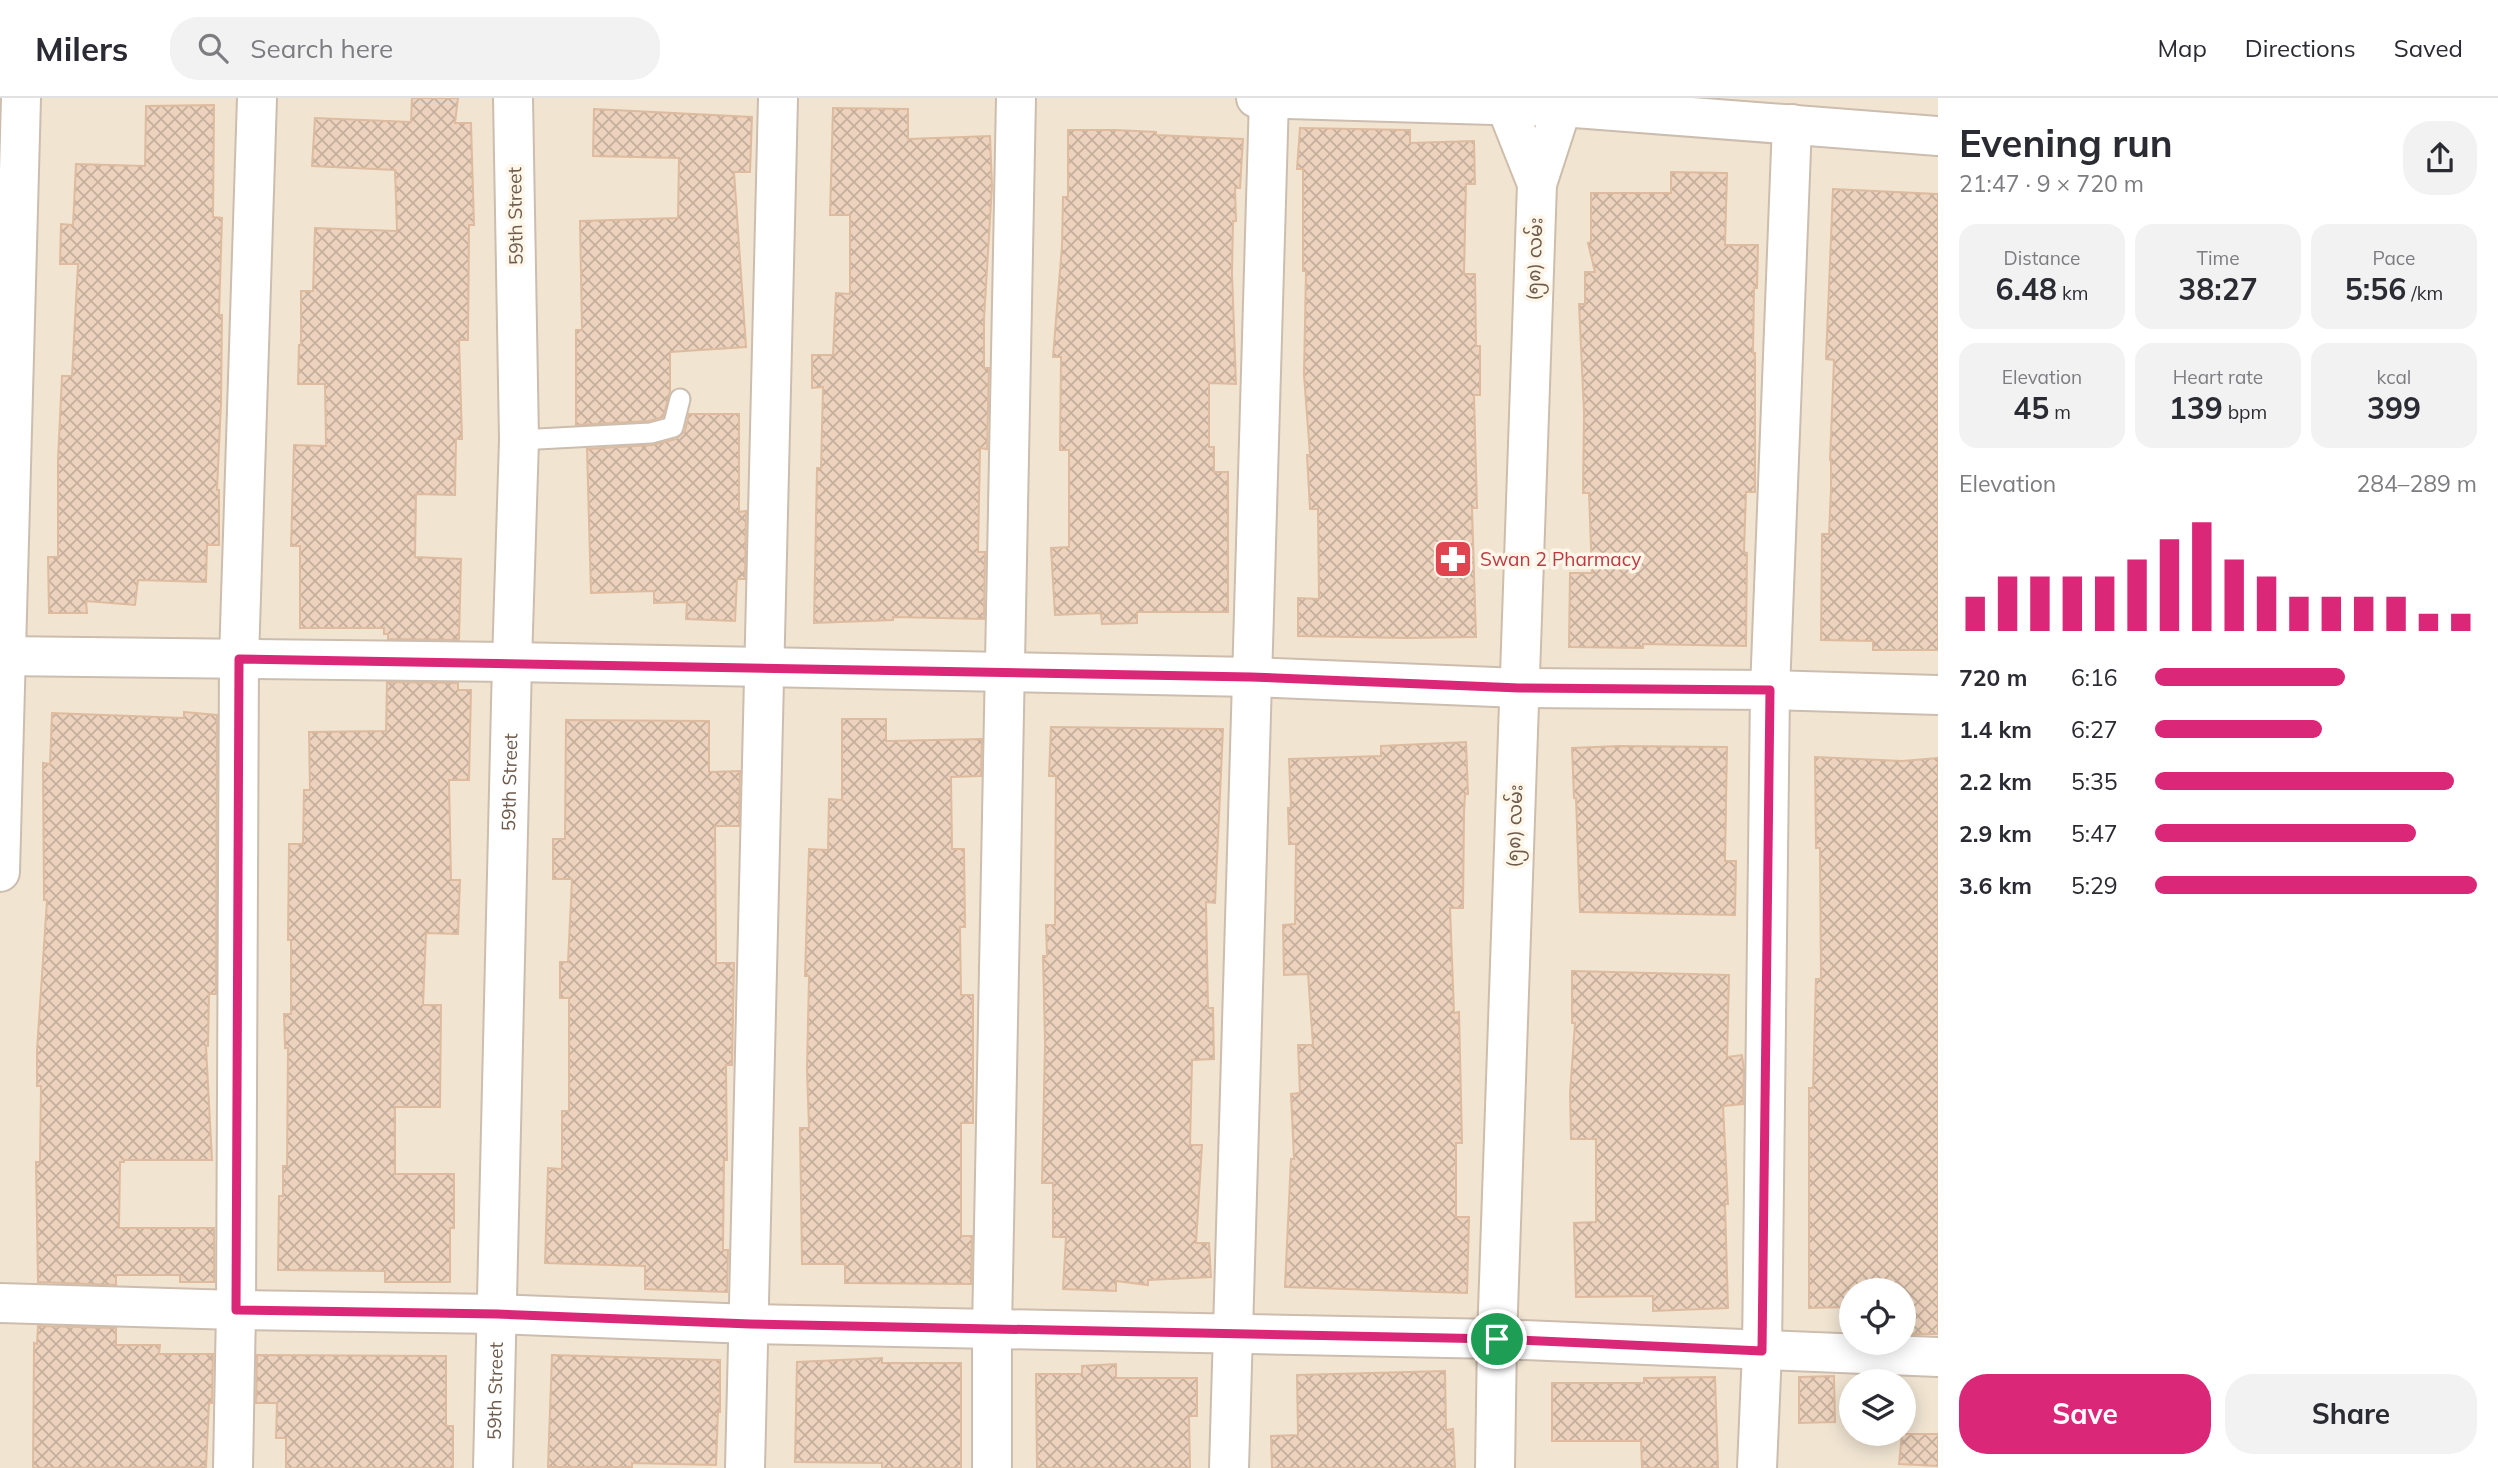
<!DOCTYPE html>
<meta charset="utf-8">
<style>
:root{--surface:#fff;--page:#f2f2f3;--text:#2b2b33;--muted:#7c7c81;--line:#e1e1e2;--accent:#db2777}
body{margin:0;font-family:Mulish,"Noto Sans Myanmar",sans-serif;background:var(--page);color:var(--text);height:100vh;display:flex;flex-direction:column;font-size:26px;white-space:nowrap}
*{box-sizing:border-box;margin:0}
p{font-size:23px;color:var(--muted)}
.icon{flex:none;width:38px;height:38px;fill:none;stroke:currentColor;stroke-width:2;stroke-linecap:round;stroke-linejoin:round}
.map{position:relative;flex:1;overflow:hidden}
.details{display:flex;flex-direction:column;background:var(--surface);width:560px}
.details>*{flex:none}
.controls{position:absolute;left:1839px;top:1180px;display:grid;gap:14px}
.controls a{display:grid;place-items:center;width:77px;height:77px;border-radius:50%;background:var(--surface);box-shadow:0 4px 18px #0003;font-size:35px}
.pin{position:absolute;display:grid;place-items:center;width:60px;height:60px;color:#fff;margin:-30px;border:4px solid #fff;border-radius:50%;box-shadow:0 2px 7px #0007}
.round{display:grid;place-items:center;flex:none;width:74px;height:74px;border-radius:28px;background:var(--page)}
.head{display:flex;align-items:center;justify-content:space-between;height:119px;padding:0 21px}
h1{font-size:38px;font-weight:700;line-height:52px}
.figures{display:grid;grid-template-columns:repeat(3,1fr);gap:10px;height:119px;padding:7px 21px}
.figures div{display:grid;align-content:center;border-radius:18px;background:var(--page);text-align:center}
.figures b{font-size:30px;font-weight:700}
.figures small{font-size:19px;font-weight:400}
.figures p{font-size:19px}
.chart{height:196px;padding:14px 21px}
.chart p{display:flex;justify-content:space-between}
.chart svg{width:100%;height:126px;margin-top:7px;stroke:var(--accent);stroke-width:6}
.cta{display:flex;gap:14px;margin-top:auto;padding:14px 21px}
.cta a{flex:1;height:80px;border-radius:28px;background:var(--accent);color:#fff;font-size:28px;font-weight:700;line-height:80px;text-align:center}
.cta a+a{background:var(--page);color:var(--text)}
ul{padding:0 21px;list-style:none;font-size:23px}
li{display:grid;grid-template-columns:112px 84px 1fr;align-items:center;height:52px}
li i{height:18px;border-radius:9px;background:var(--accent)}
header{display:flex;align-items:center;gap:42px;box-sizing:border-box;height:98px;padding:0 35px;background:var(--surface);border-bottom:2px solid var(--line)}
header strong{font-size:33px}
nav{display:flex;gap:38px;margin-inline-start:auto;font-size:24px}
.search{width:490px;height:63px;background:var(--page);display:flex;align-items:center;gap:18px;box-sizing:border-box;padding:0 24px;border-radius:28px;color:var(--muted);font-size:26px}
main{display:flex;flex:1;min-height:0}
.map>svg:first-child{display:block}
.residential{fill:#f1e5d2;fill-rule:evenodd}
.building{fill:url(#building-cross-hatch);stroke:#debb9f;stroke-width:2}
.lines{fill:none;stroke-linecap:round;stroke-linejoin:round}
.service-casing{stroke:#ccbdae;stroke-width:23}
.minor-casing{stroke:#ccbdae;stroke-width:42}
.secondary-casing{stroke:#cfbdab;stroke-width:42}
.service{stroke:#fff;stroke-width:19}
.minor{stroke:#fff;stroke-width:38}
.secondary{stroke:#fff;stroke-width:38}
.route-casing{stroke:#fff;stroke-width:14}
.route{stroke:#db2777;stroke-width:9}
.labels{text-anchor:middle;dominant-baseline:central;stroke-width:7;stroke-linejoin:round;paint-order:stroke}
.street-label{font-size:19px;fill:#6f5b4b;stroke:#fdf6e9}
.health-label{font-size:19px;fill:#be3a42;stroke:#fdf6e9;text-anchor:start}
</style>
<header>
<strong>Milers</strong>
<div class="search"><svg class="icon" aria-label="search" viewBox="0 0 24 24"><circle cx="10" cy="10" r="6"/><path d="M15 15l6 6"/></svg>Search here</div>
<nav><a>Map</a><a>Directions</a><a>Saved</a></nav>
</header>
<main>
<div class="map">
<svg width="1938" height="1370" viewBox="0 0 1938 1370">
<defs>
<pattern id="building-cross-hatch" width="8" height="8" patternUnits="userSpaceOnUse" patternTransform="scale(1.75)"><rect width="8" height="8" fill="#edd3bd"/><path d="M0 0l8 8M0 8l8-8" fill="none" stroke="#c4ae9c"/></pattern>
</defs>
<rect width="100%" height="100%" fill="#faf2e3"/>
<!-- residential -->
<path class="residential" d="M0,0H1938V1370H0ZM1852,1192H1904V1244H1852ZM1852,1283H1904V1335H1852Z"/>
<!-- building -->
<path class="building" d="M412,0H458L455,25H471L474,127H469L468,242H459L462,341H456L455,397L416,396L415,459L461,461L459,542L388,541V536H384V530H300V448H291L294,347L326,348L325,286H298L299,247H301V193H313L315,130L397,133L395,72L312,68L315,20L411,24Z
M214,7L213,119L222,120L219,217H222L221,305L217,392H219V447H207L206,484L138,482L135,507L86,503L87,515H49L48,459H58V362L62,278H72L78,166H60L61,126L73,127L76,66L145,68L146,8Z
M833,10L908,11V41L990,38L992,88L984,221V270H989L987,351L980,350L978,454H985L984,521L893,519V522L814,525L817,370H821L823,289L812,290V257H833L836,195L850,196V117H830Z
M594,11L752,19L750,74H734L746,249L670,254V294L663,319L649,323L576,327V232H582L580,123L678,120L679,60L593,58Z
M1300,30L1410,32V45L1474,43L1475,86H1466L1464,176H1475L1476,248H1480V297H1474L1477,410H1472L1476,539L1406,540L1298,538V500L1319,501L1318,411H1310L1307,357H1310L1304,277L1306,173H1303V71H1297Z
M1068,32H1116L1156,34V37L1243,41L1240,90H1235L1236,123H1233L1232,175L1236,286L1209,285V349H1214V374H1228V514H1137V525L1102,526L1101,515L1055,517L1051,450L1069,449V352H1060L1061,259H1053L1062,148L1063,99H1068Z
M1671,74L1727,75L1725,147H1758L1757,190H1754L1753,255H1755V394H1746L1744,454L1747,455L1746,548L1643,546V550L1569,549L1570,475H1592L1589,395H1583L1584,315L1579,206H1585V174H1595L1588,145L1591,144V95H1671Z
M1833,91L1938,96V552H1873V543L1821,542L1822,436H1829L1831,392V362H1830L1834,262L1826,261Z
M689,316H739V414L746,413L745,481H737L735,523L686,521L687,504L654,505V493L591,495L587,351L652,347L676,341L685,333Z
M387,584L458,585V592H471L469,682H449L451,782H460L458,836L426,835L423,907H441L440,1009H395V1076H454V1130H450V1184H385V1173L278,1172L279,1098H283V1068H287L288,950H285L284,916H291V842H288L289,746H303L304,692H310L309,634L386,633Z
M184,614L217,617L216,896H209L208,948H206L212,1062H124V1064H120L119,1130H214V1184H180V1177H116V1187L38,1184L36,1064H40L41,988H37V952L47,802H44L43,665L50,666L52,615L184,620Z
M842,621H886V643L982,641L981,678L951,679L952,751H964L965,829H960L961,897H973V1025H961V1138H972L971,1186L845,1185V1166H802L800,1030H809L807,972L809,878H805L809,751L828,752L829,701L842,702Z
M566,622L709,623V674L740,673L739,728H715L716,865H734L732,967H726L727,1062H724L723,1152H728L727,1194L645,1191V1168L545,1165L548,1070L562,1071V1013H569V900H560V864H568L572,781H553V741H565Z
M1051,629L1223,631L1215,805L1206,804L1208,910H1213L1214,961L1192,962L1190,1047H1202L1196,1145H1209L1211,1179L1148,1182V1187L1116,1183V1193L1063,1191L1066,1139H1053V1085H1042L1045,945L1043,858H1047L1046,827H1055L1056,678H1049Z
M1466,644L1468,696H1465L1464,715L1463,810H1450L1454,915L1459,914L1462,1045H1456V1119H1469L1467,1195L1285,1189L1291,1061H1294L1291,996L1300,995L1298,947H1313L1308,876L1284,877L1283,827L1295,826L1296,746H1289L1288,710H1291L1289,661L1381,658V648Z
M1619,648L1727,649L1725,763H1736L1735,817L1580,814L1576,700H1574L1572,650Z
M1815,659L1902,663L1938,660V1236H1904V1192H1852V1221H1846L1847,1209L1809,1210V990H1813L1816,881H1821L1820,750H1816Z
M1572,873L1729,877L1727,959L1742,957L1744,972L1743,1006L1723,1008L1728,1106H1725L1728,1210L1653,1213V1198L1576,1199L1574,1125L1596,1124V1041H1571L1570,996L1575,925H1572Z
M38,1228L116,1230V1247H160L159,1256H213L212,1305H209L206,1369L33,1370L34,1245L37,1246Z
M257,1257L446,1258V1328H453V1370H286V1340H276L277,1305H256Z
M552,1257L720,1262V1314H718L716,1367L632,1365V1369H548Z
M882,1260V1265H961V1370H882V1365L795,1364L797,1264Z
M1116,1266V1280H1197V1318H1189L1190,1370H1037L1036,1276H1082V1268Z
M1445,1273L1446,1332L1453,1331L1455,1370H1272L1271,1338L1298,1337L1297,1277Z
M1834,1278L1835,1324L1799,1325V1279Z
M1715,1279L1718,1370H1642L1641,1343H1552V1285H1644V1280Z
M1902,1336H1938V1368L1899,1366Z"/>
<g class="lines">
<!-- service casing -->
<g class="service-casing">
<path id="service" d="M519,342L651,335L673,329L680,301"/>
</g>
<!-- minor casing -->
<g class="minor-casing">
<g id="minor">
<path d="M1256,0L1562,9L1938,38"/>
<path d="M0,558L512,564L1251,579L1519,590L1770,592L1938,597"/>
<path d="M0,774L21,0"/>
<path d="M0,1205L236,1212L497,1216L750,1226L1497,1241L1938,1259"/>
<path d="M233,1370L236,1212L239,561L257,0"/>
<path id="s1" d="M493,1370L512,564L519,342L513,0"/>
<path d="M745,1370L778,0"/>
<path d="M992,1370V1231L1016,0"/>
<path d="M1229,1370L1269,0"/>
<path d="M1757,1370L1762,1253L1770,592L1792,26"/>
</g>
</g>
<!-- secondary casing -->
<g class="secondary-casing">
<path id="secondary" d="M1506,0V8L1537,86
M1495,1370L1497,1241L1537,86L1562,9L1563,0"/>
</g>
<!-- service -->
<use href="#service" class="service"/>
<!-- minor -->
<use href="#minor" class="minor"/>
<!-- secondary -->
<use href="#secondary" class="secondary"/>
</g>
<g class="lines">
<!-- route casing -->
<g class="route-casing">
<path id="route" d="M239,561L1251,579L1519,590L1770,592L1762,1253L1497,1241L750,1226L497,1216L236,1212Z"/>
</g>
<!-- route -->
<use href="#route" class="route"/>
</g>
<!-- icons -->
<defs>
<g id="pharmacy-square" transform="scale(2.0125)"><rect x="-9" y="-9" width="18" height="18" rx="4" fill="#e0444e" stroke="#fdf6e9"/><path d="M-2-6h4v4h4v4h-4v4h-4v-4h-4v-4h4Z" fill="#fff"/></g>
</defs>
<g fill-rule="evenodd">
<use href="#pharmacy-square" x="1453" y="461"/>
</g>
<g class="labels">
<!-- street labels -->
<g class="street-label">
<text transform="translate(515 118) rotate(-91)">59th Street</text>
<text transform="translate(1534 161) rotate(-88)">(၅၈) လမ်း</text>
<text stroke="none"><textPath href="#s1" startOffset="686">59th Street</textPath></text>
<text transform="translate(1514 728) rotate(-88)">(၅၈) လမ်း</text>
<text stroke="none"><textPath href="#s1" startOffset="77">59th Street</textPath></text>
</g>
<!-- health labels -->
<g class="health-label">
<text x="1480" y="461">Swan 2 Pharmacy</text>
</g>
</g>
</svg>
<div class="controls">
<a><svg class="icon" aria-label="locate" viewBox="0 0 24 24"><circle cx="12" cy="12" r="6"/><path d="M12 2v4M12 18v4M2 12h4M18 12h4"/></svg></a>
<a><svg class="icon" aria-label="layers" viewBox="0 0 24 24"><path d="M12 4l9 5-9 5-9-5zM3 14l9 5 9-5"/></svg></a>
</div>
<div class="pin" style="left:1497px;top:1241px;background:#1e9e55"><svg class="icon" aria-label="arrive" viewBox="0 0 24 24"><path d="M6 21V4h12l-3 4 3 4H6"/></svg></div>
</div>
<section class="details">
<div class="head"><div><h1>Evening run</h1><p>21:47 · 9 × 720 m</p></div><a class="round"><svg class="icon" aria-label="share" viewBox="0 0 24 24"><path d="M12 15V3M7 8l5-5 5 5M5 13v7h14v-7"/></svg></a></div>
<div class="figures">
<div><p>Distance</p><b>6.48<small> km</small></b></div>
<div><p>Time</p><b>38:27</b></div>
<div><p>Pace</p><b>5:56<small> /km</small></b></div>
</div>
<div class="figures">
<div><p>Elevation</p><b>45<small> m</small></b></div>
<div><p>Heart rate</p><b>139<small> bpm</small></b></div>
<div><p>kcal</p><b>399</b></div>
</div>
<div class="chart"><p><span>Elevation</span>284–289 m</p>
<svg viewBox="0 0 160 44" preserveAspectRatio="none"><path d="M5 44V32M15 44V25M25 44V25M35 44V25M45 44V25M55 44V19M65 44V12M75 44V6M85 44V19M95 44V25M105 44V32M115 44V32M125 44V32M135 44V32M145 44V38M155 44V38"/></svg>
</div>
<ul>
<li><b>720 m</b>6:16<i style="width:59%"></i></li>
<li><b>1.4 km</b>6:27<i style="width:52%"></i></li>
<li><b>2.2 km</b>5:35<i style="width:93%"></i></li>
<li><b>2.9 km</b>5:47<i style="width:81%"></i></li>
<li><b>3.6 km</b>5:29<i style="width:100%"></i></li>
</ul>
<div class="cta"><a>Save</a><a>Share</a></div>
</section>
</main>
